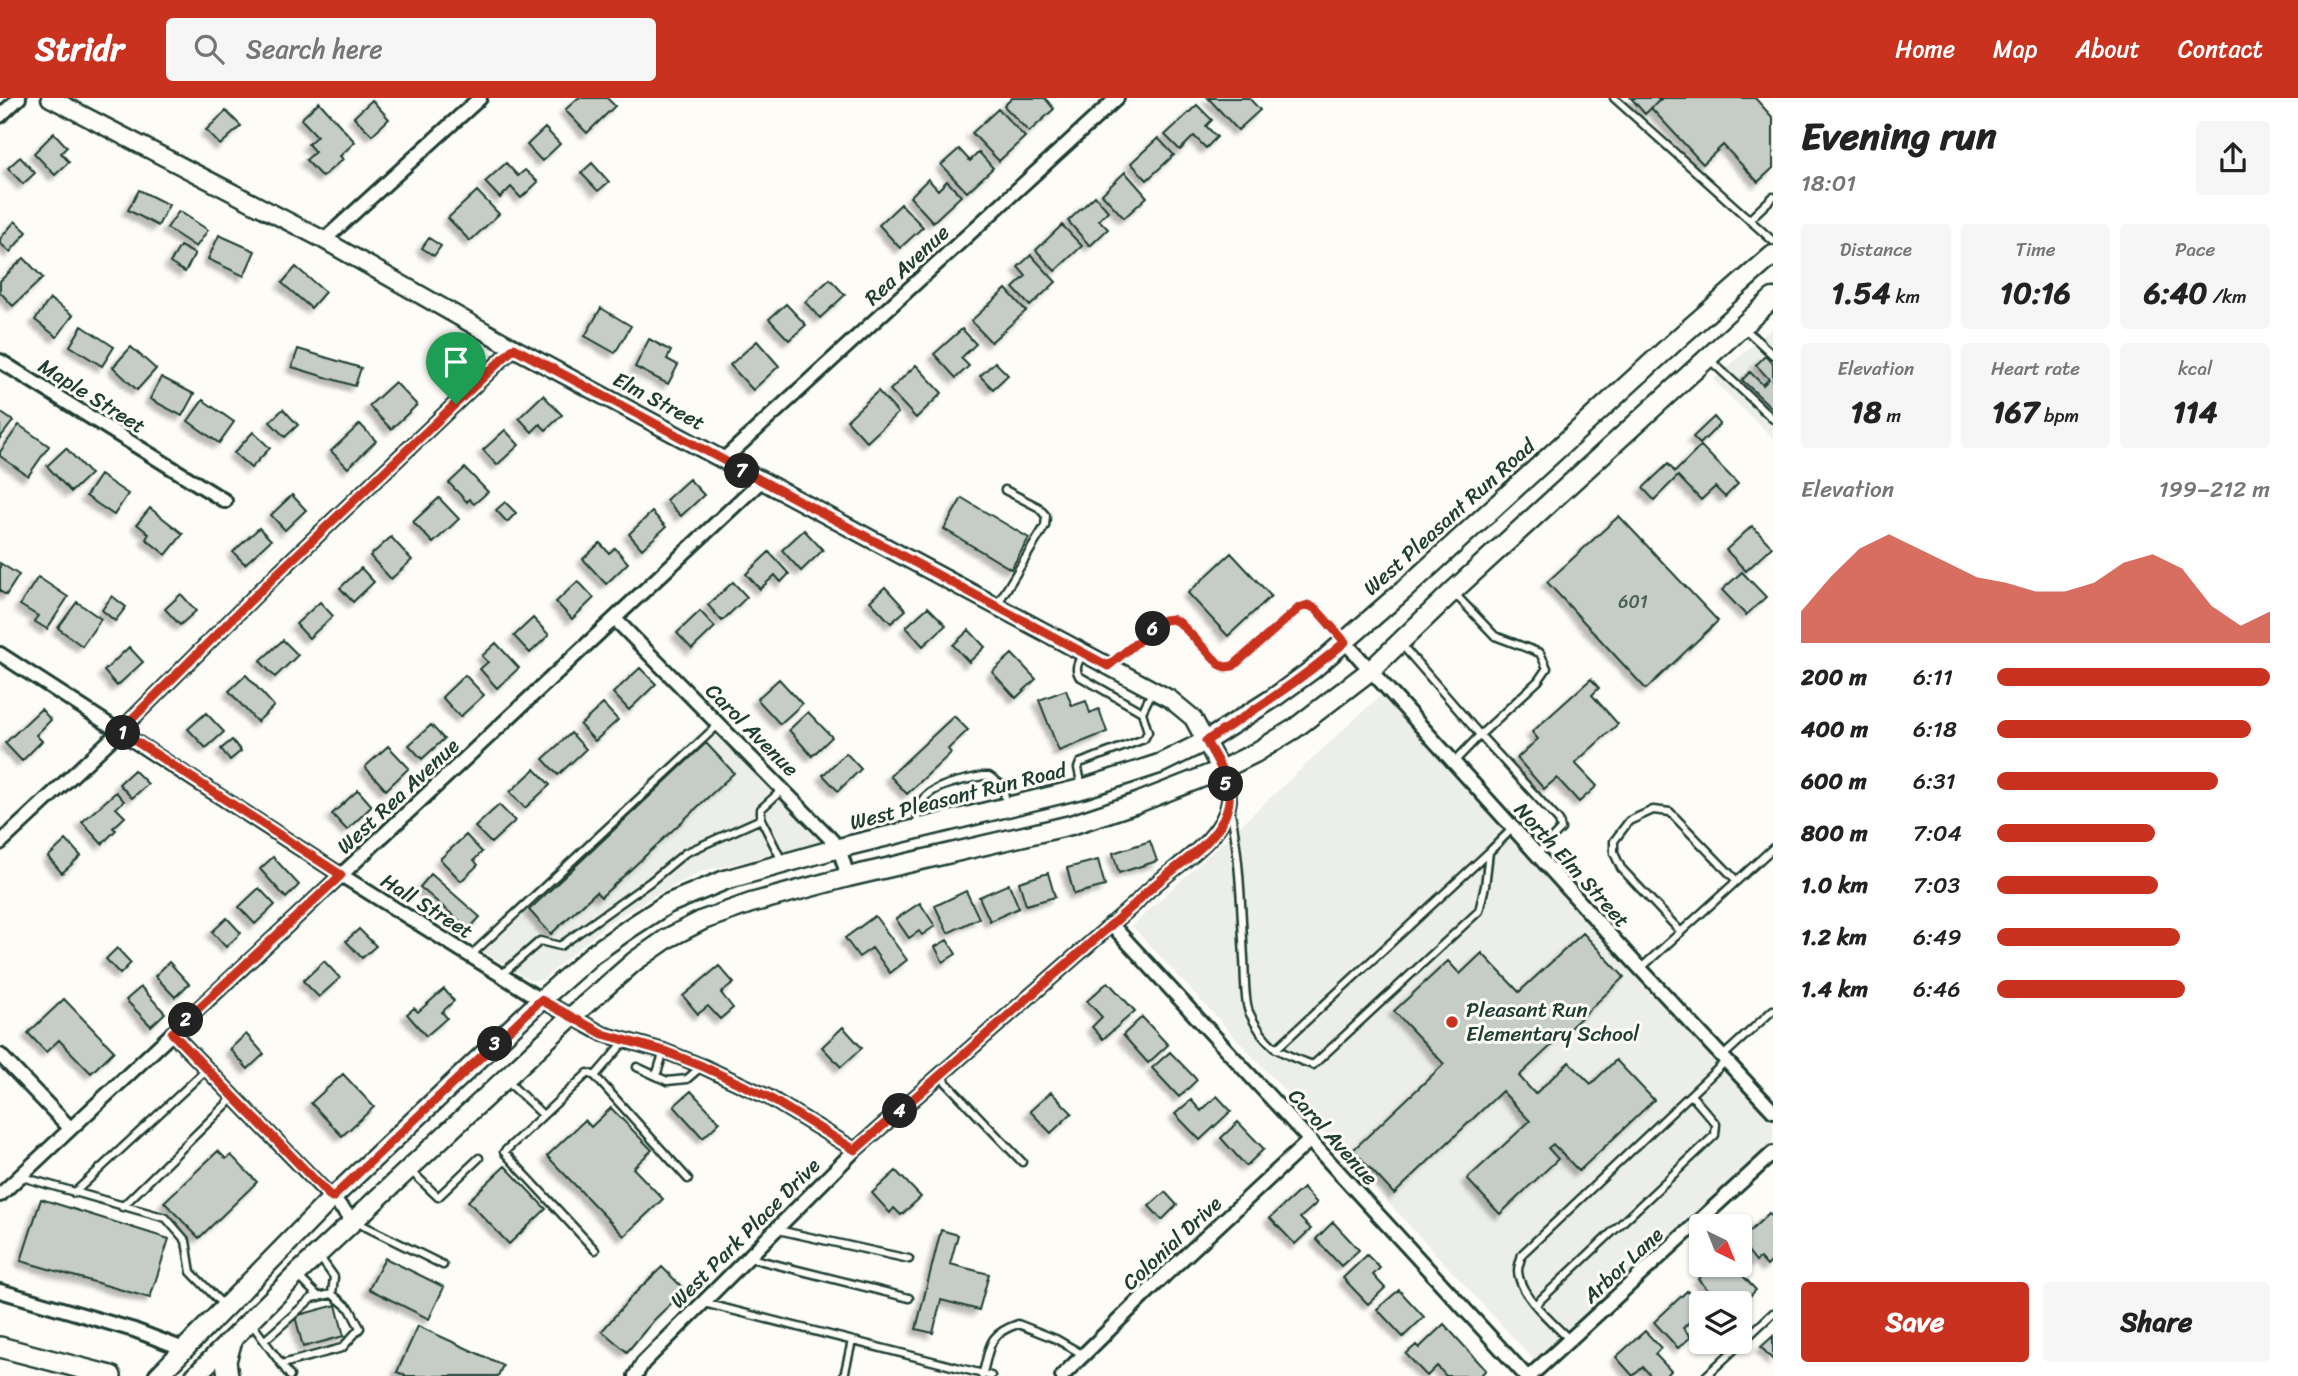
<!DOCTYPE html>
<meta charset="utf-8">
<style>
:root{--surface:#fff;--page:#f6f6f6;--text:#222;--muted:#767676;--accent:#c8321e}
body{margin:0;font-family:Sriracha,sans-serif;background:var(--page);color:var(--text);height:100vh;display:flex;flex-direction:column;font-size:26px;white-space:nowrap}
*{box-sizing:border-box;margin:0}
p{font-size:23px;color:var(--muted)}
.icon{flex:none;width:38px;height:38px;fill:none;stroke:currentColor;stroke-width:2;stroke-linecap:round;stroke-linejoin:round}
.map{position:relative;flex:1;overflow:hidden}
.panel{display:flex;flex-direction:column;background:var(--surface);width:525px}
.panel>*{flex:none}
.needle{width:46px;rotate:137deg}
.buttons{position:absolute;left:1689px;top:1116px;display:grid;gap:14px}
.buttons a{display:grid;place-items:center;width:63px;height:63px;border-radius:7px;background:var(--surface);box-shadow:0 2px 5px #0004;font-size:35px}
.pin{position:absolute;display:grid;place-items:center;width:60px;height:60px;color:#fff;margin:-72px -30px;border-radius:50% 50% 50% 0;rotate:-45deg;box-shadow:0 0 7px #0007}
.pin .icon{rotate:45deg}
.km{position:absolute;width:35px;height:35px;margin:-18px;border-radius:50%;background:#222;color:#fff;font-size:19px;line-height:35px;text-align:center}
.round{display:grid;place-items:center;flex:none;width:74px;height:74px;border-radius:7px;background:var(--page)}
.summary{display:flex;align-items:center;justify-content:space-between;height:119px;padding:0 28px}
h1{font-size:38px;font-weight:800;line-height:52px}
.figures{display:grid;grid-template-columns:repeat(3,1fr);gap:10px;height:119px;padding:7px 28px}
.figures div{display:grid;align-content:center;border-radius:7px;background:var(--page);text-align:center}
.figures b{font-size:30px;font-weight:800}
.figures small{font-size:19px;font-weight:400}
.figures p{font-size:19px}
.chart{height:196px;padding:14px 28px}
.chart p{display:flex;justify-content:space-between}
.chart svg{width:100%;height:126px;margin-top:7px;fill:var(--accent);opacity:.7}
.action{display:flex;gap:14px;margin-top:auto;padding:14px 28px}
.action a{flex:1;height:80px;border-radius:7px;background:var(--accent);color:#fff;font-size:28px;font-weight:800;line-height:80px;text-align:center}
.action a+a{background:var(--page);color:var(--text)}
ul{padding:0 28px;list-style:none;font-size:23px}
li{display:grid;grid-template-columns:112px 84px 1fr;align-items:center;height:52px}
li i{height:18px;border-radius:9px;background:var(--accent)}
header{display:flex;align-items:center;gap:42px;box-sizing:border-box;height:98px;padding:0 35px;background:var(--accent);color:#fff}
header strong{font-size:33px}
nav{display:flex;gap:38px;margin-inline-start:auto;font-size:24px}
.search{width:490px;height:63px;background:var(--page);display:flex;align-items:center;gap:18px;box-sizing:border-box;padding:0 24px;border-radius:7px;color:var(--muted);font-size:26px}
main{display:flex;flex:1;min-height:0}
.map>svg:first-child{display:block}
.built{fill:#eceee9}
.building{fill:#c6cdc7;stroke:#1f3d34;stroke-width:2;filter:url(#shadow)}
.lines{fill:none;stroke-linecap:round;stroke-linejoin:round}
.service-casing{stroke:#1f3d34;stroke-width:11}
.minor-casing{stroke:#1f3d34;stroke-width:18}
.tertiary-casing{stroke:#1f3d34;stroke-width:21}
.secondary-casing{stroke:#1f3d34;stroke-width:23}
.primary-casing{stroke:#1f3d34;stroke-width:24}
.service{stroke:#fdfcf7;stroke-width:6}
.minor{stroke:#fdfcf7;stroke-width:12}
.tertiary{stroke:#fdfcf7;stroke-width:16}
.secondary{stroke:#fdfcf7;stroke-width:18}
.primary{stroke:#fdfcf7;stroke-width:19}
.route-casing{stroke:#fff;stroke-width:14}
.route{stroke:#c8321e;stroke-width:9}
.poi-dot{fill:#c8321e;stroke:#fdfcf7;stroke-width:2.5}
.labels{text-anchor:middle;dominant-baseline:central;stroke-width:6;stroke-linejoin:round;paint-order:stroke}
.number-label{font-size:18px;fill:#496159}
.street-label{font-size:21px;fill:#1f3d34;stroke:#fdfcf7}
.poi-label{font-size:21px;fill:#1f3d34;stroke:#fdfcf7;text-anchor:start}
</style>
<header>
<strong>Stridr</strong>
<div class="search"><svg class="icon" aria-label="search" viewBox="0 0 24 24"><circle cx="10" cy="10" r="6"/><path d="M15 15l6 6"/></svg>Search here</div>
<nav><a>Home</a><a>Map</a><a>About</a><a>Contact</a></nav>
</header>
<main>
<div class="map">
<svg width="1773" height="1278" viewBox="0 0 1773 1278">
<defs>
<filter id="shadow"><feDropShadow dx="-5" dy="5" stdDeviation="2" flood-color="#0004"/></filter>
</defs>
<rect width="100%" height="100%" fill="#fdfcf7"/>
<filter id="ink" filterUnits="userSpaceOnUse"><feTurbulence type="fractalNoise" baseFrequency=".0143" numOctaves="2"/><feDisplacementMap in="SourceGraphic" scale="14" xChannelSelector="R" yChannelSelector="G"/><feConvolveMatrix kernelMatrix="1 2 1 2 8 2 1 2 1" color-interpolation-filters="sRGB"/></filter>
<g filter="url(#ink)">
<!-- built -->
<path class="built" d="M1773,229V340L1713,282Z
M1381,597L1773,1020V1044L1536,1264L1132,828Z
M710,625L824,745L703,773L654,798L608,825L542,882H530L472,847Z"/>
<!-- building -->
<path class="building" d="M578,0H607L615,8L587,35L565,12Z
M1012,0H1045L1054,11L1029,34L1004,8Z
M1208,0H1249L1260,12L1238,32Z
M1631,0H1662L1645,16Z
M1662,0H1755L1773,20V70L1758,84L1723,47L1703,66L1651,10Z
M372,2L389,21L372,37L354,19Z
M319,4L355,44L340,58L343,61L322,79L306,62L315,54L308,46L317,38L301,21Z
M1197,7L1212,22L1206,28L1217,39L1206,50L1194,38L1180,52L1165,37Z
M998,11L1025,39L999,63L972,35Z
M226,13L241,28L220,47L206,32Z
M545,30L560,46L542,63L527,47Z
M54,35L67,49L61,55L69,64L55,77L34,55Z
M1158,40L1174,57L1147,82L1131,65Z
M959,51L970,63L979,54L993,70L967,94L941,67Z
M20,59L35,75L23,86L8,70Z
M506,65L518,78L525,72L538,84L521,100L511,89L500,100L485,84Z
M592,65L609,84L598,93L581,75Z
M1125,74L1147,99L1124,120L1102,96Z
M928,81L938,92L947,83L961,98L933,124L910,99Z
M139,92L169,107L158,128L128,112Z
M477,93L499,116L470,143L448,120Z
M1095,98L1108,113L1099,122L1108,131L1090,148L1068,123Z
M901,106L923,129L900,150L879,127Z
M179,113L208,132L196,149L167,130Z
M15,123L27,134L10,154L0,145V141Z
M1062,127L1082,148L1055,173L1036,152Z
M219,137L255,153L244,178L208,161Z
M429,140L441,148L434,158L422,150Z
M180,148L195,156L185,174L170,165Z
M1031,157L1056,184L1030,208L1013,190L1026,178L1018,169Z
M24,160L43,180L13,208L0,194V183Z
M296,169L325,194L311,210L282,185Z
M830,181L845,197L820,220L805,204Z
M1006,191L1026,213L991,244L971,223Z
M50,201L73,217L57,239L35,222Z
M786,206L806,227L789,242L769,221Z
M601,210L631,228L615,255L585,238Z
M82,228L114,249L102,268L70,248Z
M962,231L976,246L961,260L969,268L956,280L934,256Z
M649,241L671,253L667,261L678,267L668,286L635,269Z
M757,243L779,268L753,292L730,267Z
M131,249L156,271L137,292L113,269Z
M298,251L361,270L355,288L292,269Z
M1765,258L1773,265V311L1742,282L1750,274L1763,287L1769,281L1756,267Z
M995,264L1008,277L993,291L980,278Z
M916,267L942,295L916,320L890,292Z
M161,279L194,296L182,318L150,301Z
M395,284L417,307L391,331L369,308Z
M878,293L898,315L867,344L847,322Z
M543,297L562,317L546,332L540,326L532,334L519,320Z
M203,302L234,324L219,345L188,323Z
M283,311L298,327L285,339L270,324Z
M0,314L13,323L0,340Z
M1714,319L1720,326L1700,346L1693,339Z
M360,326L376,343L348,370L331,353Z
M19,327L49,348L28,378L0,358V354Z
M505,332L519,347L497,367L483,352Z
M253,334L270,350L251,370L234,355Z
M1701,348L1738,386L1725,399L1715,389L1701,402L1678,378L1654,402L1643,390L1668,366L1675,374Z
M66,350L90,376L71,394L47,368Z
M465,370L488,394L474,406L469,401L467,404L449,385Z
M100,377L128,396L114,417L86,398Z
M689,381L704,397L681,418L666,402Z
M292,397L306,412L285,432L271,417Z
M439,400L459,421L433,445L413,424Z
M962,400L1029,440L1011,471L944,431Z
M505,404L516,415L507,424L496,412Z
M150,410L183,436L166,457L146,441L149,436L137,426Z
M652,414L666,429L642,451L629,436Z
M1619,418L1718,523L1646,591L1547,484Z
M1752,428L1772,449L1746,473L1726,452Z
M259,430L271,442L245,466L233,454Z
M804,432L823,452L801,473L782,452Z
M391,439L412,462L391,481L370,458Z
M600,445L609,455L615,450L628,465L606,486L583,461Z
M769,454L789,476L781,484L775,477L760,491L746,476Z
M1231,455L1271,498L1228,538L1188,495Z
M0,465L19,477L6,497L0,493Z
M361,470L374,484L353,504L340,490Z
M1742,474L1766,499L1746,517L1722,492Z
M38,479L68,499L47,531L34,523L38,518L20,507Z
M578,483L594,500L572,521L556,504Z
M733,484L747,499L722,523L708,507Z
M885,489L906,512L891,525L870,503Z
M181,496L196,513L180,527L165,511Z
M112,498L126,509L115,523L102,512Z
M77,504L101,521L82,548L58,530Z
M320,504L333,518L309,540L296,526Z
M928,509L946,527L923,548L906,529Z
M700,513L715,529L692,551L677,535Z
M533,520L549,537L530,555L514,538Z
M969,532L985,549L969,564L953,547Z
M283,542L298,557L275,579L260,563Z
M496,545L519,570L497,590L480,571L488,564L482,558Z
M129,549L143,564L117,588L104,573Z
M1012,556L1036,581L1016,600L992,574Z
M640,570L656,586L629,612L613,595Z
M246,577L274,608L257,624L229,593Z
M465,577L484,597L460,619L442,599Z
M779,581L802,606L780,626L757,601Z
M1591,581L1599,590L1592,597L1618,626L1575,665L1597,688L1579,704L1557,680L1544,691L1517,660L1538,641L1532,634Z
M1066,592L1072,608L1086,603L1090,615L1099,611L1107,634L1059,653L1039,602Z
M603,606L618,622L595,643L580,627Z
M41,611L51,622L36,637L42,643L22,663L5,645Z
M808,614L832,639L812,658L789,632Z
M206,615L224,634L206,650L188,631Z
M954,618L968,632L948,651L951,655L907,696L890,678Z
M431,627L444,641L422,661L409,647Z
M571,635L586,651L558,677L543,661Z
M232,642L241,653L230,662L221,651Z
M706,645L734,675L601,799L596,794L551,836L529,812Z
M388,648L409,670L386,692L365,669Z
M846,655L861,671L838,693L823,677Z
M535,671L550,687L525,710L510,694Z
M134,672L148,686L132,700L119,686Z
M358,692L372,708L347,732L332,716Z
M116,694L124,703L116,710L125,719L113,730L116,732L102,746L82,724Z
M499,707L515,723L491,745L475,729Z
M466,737L482,754L474,762L478,767L461,783L440,761Z
M66,742L81,758L62,775L48,759Z
M1150,743L1157,763L1119,775L1113,755Z
M273,759L299,787L286,800L260,771Z
M1098,762L1105,788L1074,796L1067,770Z
M1048,775L1055,799L1026,807L1019,784Z
M431,776L480,819L469,831L420,789Z
M1009,786L1019,810L990,823L979,799Z
M259,790L275,807L255,826L239,809Z
M966,793L979,820L948,835L935,808Z
M920,805L935,828L922,837L919,833L909,840L896,821Z
M875,818L907,862L890,875L872,850L859,859L845,840Z
M227,820L241,835L226,849L212,834Z
M359,831L376,848L362,860L346,843Z
M1583,835L1624,879L1519,978L1535,996L1569,964L1591,986L1616,962L1654,1002L1579,1073L1553,1046L1548,1050L1558,1061L1500,1116L1467,1081L1530,1023L1502,993L1394,1096L1353,1052L1444,966L1394,913L1448,863L1460,876L1482,855L1519,894Z
M947,842L956,856L943,864L935,849Z
M117,850L131,865L120,876L106,861Z
M324,863L340,880L319,899L303,883Z
M169,864L189,886L175,899L155,878Z
M719,868L734,885L721,895L733,910L720,921L708,908L698,916L683,898Z
M1108,884L1135,913L1103,941L1092,929L1102,919L1087,903Z
M141,889L165,915L151,928L126,902Z
M444,891L454,903L442,914L447,920L426,938L407,916L414,910L418,914Z
M64,901L114,953L91,975L59,942L46,954L28,935Z
M1142,919L1168,947L1148,965L1123,937Z
M843,929L862,950L841,969L822,949Z
M246,936L264,956L248,971L230,951Z
M1170,954L1197,982L1179,999L1152,970Z
M343,976L374,1009L342,1038L311,1005Z
M691,993L720,1024L703,1040L674,1008Z
M1051,994L1072,1015L1051,1035L1030,1013Z
M1217,998L1231,1013L1200,1042L1175,1016L1191,1002L1201,1013Z
M611,1010L652,1052L633,1070L663,1101L624,1138L547,1058L585,1022L591,1029Z
M1238,1024L1264,1051L1246,1068L1221,1040Z
M218,1053L226,1061L231,1057L257,1084L199,1140L164,1104Z
M505,1068L546,1111L509,1146L468,1103Z
M896,1073L921,1099L901,1117L894,1110L890,1115L872,1095Z
M1303,1090L1317,1105L1300,1120L1311,1131L1295,1146L1270,1120Z
M1165,1094L1177,1107L1162,1122L1149,1108Z
M41,1101L169,1141L150,1200L21,1163Z
M1769,1115L1773,1119V1162L1767,1168L1760,1160L1756,1163L1740,1143Z
M1333,1124L1359,1152L1341,1168L1316,1141Z
M941,1132L958,1137L950,1166L989,1176L979,1212L941,1202L933,1235L916,1231Z
M1367,1157L1380,1170L1373,1177L1385,1190L1368,1206L1343,1180Z
M385,1160L444,1189L429,1221L369,1191Z
M1714,1167H1733L1756,1192L1740,1208V1206H1721L1698,1181Z
M662,1169L685,1192L654,1222L627,1254L602,1233L631,1199Z
M1399,1192L1424,1219L1403,1239L1377,1211Z
M1687,1193L1701,1208V1213L1683,1230L1691,1239L1678,1250L1654,1224Z
M336,1207L344,1238L303,1249L295,1218Z
M1444,1226L1486,1272L1480,1278H1446L1437,1268L1427,1278L1406,1256L1416,1247L1419,1250Z
M418,1228L503,1267L498,1278H406L397,1274Z
M1645,1233L1661,1250L1655,1256L1671,1273L1666,1278H1651L1643,1269L1633,1278L1616,1259Z
M1773,1238V1262L1761,1249Z"/>
<g class="lines">
<!-- service casing -->
<g class="service-casing">
<path id="service" d="M1614,0L1773,143
M1750,121L1773,99
M1744,230L1773,257
M1709,261L1773,321
M1454,495L1495,538L1540,555L1547,570L1538,583L1480,637L1559,723L1561,731L1537,756
M997,507L1045,428L1046,418L1038,409L1005,392
M1401,546L1480,637L1454,664
M1110,567L1164,522L1173,521L1180,525L1219,566L1225,569L1233,568L1299,510L1308,507L1316,511L1344,543
M1142,614L1152,594
M1082,689L1078,670L1080,665L1144,641L1148,634L1142,614L1079,578C1074,570 1079,563 1083,555
M782,692L761,711V721L783,765
M1230,709C1240,759 1241,809 1244,860C1245,874 1244,902 1249,914C1265,948 1280,956 1313,967L1479,813L1485,788L1489,754L1513,730
M918,729C918,723 917,717 918,711C924,687 962,683 982,678H989L1002,687L1007,707
M1681,834L1621,770L1614,755V743L1629,723L1653,712L1670,714L1737,783
M470,858L719,626
M1640,871L1773,750
M501,877L540,843L560,848L650,784L685,755L761,721
M1276,951L1489,754
M1723,958L1773,912
M637,969L667,983L687,981L702,968
M595,978L625,943
M656,978L664,953
M940,978L1022,1064
M506,982L543,1017
M410,1072L438,1099L479,1060
M22,1079L166,1120L186,1143L191,1174L223,1207
M74,1095L207,971
M122,1109L234,999
M356,1124L443,1167
M778,1132L909,1161
M595,1152L504,1054L588,975L595,978L688,1081
M750,1160L909,1200
M298,1178L319,1199
M704,1205L991,1278
M1536,1206L1715,1037L1716,1026L1691,997
M252,1226L290,1278
M265,1242L312,1200L332,1196L334,1179L319,1158
M1570,1242C1554,1226 1519,1197 1518,1173C1518,1168 1521,1161 1522,1156L1726,963
M282,1266L342,1250L360,1230L350,1211L332,1196
M844,1278L852,1243
M982,1278C991,1248 986,1237 1018,1226L1056,1241L1082,1256
M1706,1278L1773,1215"/>
</g>
<!-- minor casing -->
<g class="minor-casing">
<path id="minor" d="M0,18L19,0
M324,142L480,0
M0,263L225,403
M723,362L1117,0
M615,521L826,736L839,750L848,779
M1345,544L1636,866L1773,1013
M0,556L341,777L541,902L603,936L664,953L702,968L768,999L855,1052
M0,745L120,633L279,474L514,250
M1111,826L1526,1278
M172,935L354,1123
M0,957L70,1030
M0,1097L761,383
M0,1193L134,1232L184,1251
M635,1278L643,1265L855,1052L1136,805C1162,773 1223,747 1229,703C1230,693 1225,681 1221,672
M1062,1278L1164,1178L1310,1042
M1530,1278L1773,1055"/>
</g>
<!-- tertiary casing -->
<g class="tertiary-casing">
<path id="tertiary" d="M50,0L324,142L514,250L1170,601L1193,620L1221,672"/>
</g>
<!-- secondary casing -->
<g class="secondary-casing">
<path id="secondary" d="M158,1278L332,1100L541,902L593,856L630,830L667,806L725,782L839,750L1085,690L1159,666L1206,643L1272,601L1312,572L1405,491L1683,236L1773,157
M195,1278L297,1176L571,919L635,863L668,840L703,822L751,805L848,779L1071,727L1137,705L1221,672L1255,655L1294,631L1371,572L1452,494L1773,200"/>
</g>
<!-- primary casing -->
<g class="primary-casing">
<path id="primary" d="M0,1249L111,1278
M228,1278L226,1263L232,1242"/>
</g>
<!-- service -->
<use href="#service" class="service"/>
<!-- minor -->
<use href="#minor" class="minor"/>
<!-- tertiary -->
<use href="#tertiary" class="tertiary"/>
<!-- secondary -->
<use href="#secondary" class="secondary"/>
<!-- primary -->
<use href="#primary" class="primary"/>
</g>
</g>
<g class="lines" filter="url(#ink)">
<!-- route casing -->
<g class="route-casing">
<path id="route" d="M514,250L1108,568L1164,522L1172,521L1180,525L1219,566L1225,569L1233,568L1299,510L1308,507L1316,511L1345,544C1301,582 1255,612 1206,643C1215,660 1231,682 1229,703C1224,747 1162,773 1136,805L855,1052L768,999L702,968L664,953L603,936L541,902L332,1100L172,935L341,777L120,633L279,474Z"/>
</g>
<!-- route -->
<use href="#route" class="route"/>
</g>
<!-- markers -->
<circle class="poi-dot" cx="1452" cy="924" r="7"/>
<g class="labels">
<!-- number labels -->
<g class="number-label">
<text x="1633" y="504">601</text>
</g>
<!-- street labels -->
<g class="street-label">
<text transform="translate(907 167) rotate(-43)">Rea Avenue</text>
<text transform="translate(92 298) rotate(32)">Maple Street</text>
<text transform="translate(659 303) rotate(28)">Elm Street</text>
<text transform="translate(1449 419) rotate(-42)">West Pleasant Run Road</text>
<text transform="translate(752 632) rotate(45)">Carol Avenue</text>
<text transform="translate(398 698) rotate(-43)">West Rea Avenue</text>
<text transform="translate(958 698) rotate(-14)">West Pleasant Run Road</text>
<text transform="translate(1572 767) rotate(48)">North Elm Street</text>
<text transform="translate(427 808) rotate(32)">Hall Street</text>
<text transform="translate(1333 1039) rotate(48)">Carol Avenue</text>
<text transform="translate(745 1135) rotate(-45)">West Park Place Drive</text>
<text transform="translate(1172 1145) rotate(-43)">Colonial Drive</text>
<text transform="translate(1623 1167) rotate(-43)">Arbor Lane</text>
</g>
<!-- poi labels -->
<g class="poi-label">
<text x="1466" y="912">Pleasant Run<tspan x="1466" dy="24">Elementary School</tspan></text>
</g>
</g>
</svg>
<div class="buttons">
<a><svg class="needle" viewBox="-14 -14 28 28"><path d="M0-13l5 13h-10z" fill="#e53935"/><path d="M0 13l5-13h-10z" fill="#767676"/></svg></a>
<a><svg class="icon" aria-label="layers" viewBox="0 0 24 24"><path d="M12 4l9 5-9 5-9-5zM3 14l9 5 9-5"/></svg></a>
</div>
<div class="pin" style="left:456px;top:306px;background:#1e9e55"><svg class="icon" aria-label="arrive" viewBox="0 0 24 24"><path d="M6 21V4h12l-3 4 3 4H6"/></svg></div>
<b class="km" style="left:123px;top:635px">1</b>
<b class="km" style="left:186px;top:922px">2</b>
<b class="km" style="left:495px;top:946px">3</b>
<b class="km" style="left:900px;top:1013px">4</b>
<b class="km" style="left:1226px;top:686px">5</b>
<b class="km" style="left:1153px;top:531px">6</b>
<b class="km" style="left:742px;top:373px">7</b>
</div>
<section class="panel">
<div class="summary"><div><h1>Evening run</h1><p>18:01</p></div><a class="round"><svg class="icon" aria-label="share" viewBox="0 0 24 24"><path d="M12 15V3M7 8l5-5 5 5M5 13v7h14v-7"/></svg></a></div>
<div class="figures">
<div><p>Distance</p><b>1.54<small> km</small></b></div>
<div><p>Time</p><b>10:16</b></div>
<div><p>Pace</p><b>6:40<small> /km</small></b></div>
</div>
<div class="figures">
<div><p>Elevation</p><b>18<small> m</small></b></div>
<div><p>Heart rate</p><b>167<small> bpm</small></b></div>
<div><p>kcal</p><b>114</b></div>
</div>
<div class="chart"><p><span>Elevation</span>199–212 m</p>
<svg viewBox="0 0 160 44" preserveAspectRatio="none"><path d="M0 44V33L10 21L20 11L30 6L40 11L50 16L60 21L70 23L80 26L90 26L100 23L110 16L120 13L130 18L140 31L150 38L160 33V44z"/></svg>
</div>
<ul>
<li><b>200 m</b>6:11<i style="width:100%"></i></li>
<li><b>400 m</b>6:18<i style="width:93%"></i></li>
<li><b>600 m</b>6:31<i style="width:81%"></i></li>
<li><b>800 m</b>7:04<i style="width:58%"></i></li>
<li><b>1.0 km</b>7:03<i style="width:59%"></i></li>
<li><b>1.2 km</b>6:49<i style="width:67%"></i></li>
<li><b>1.4 km</b>6:46<i style="width:69%"></i></li>
</ul>
<div class="action"><a>Save</a><a>Share</a></div>
</section>
</main>
